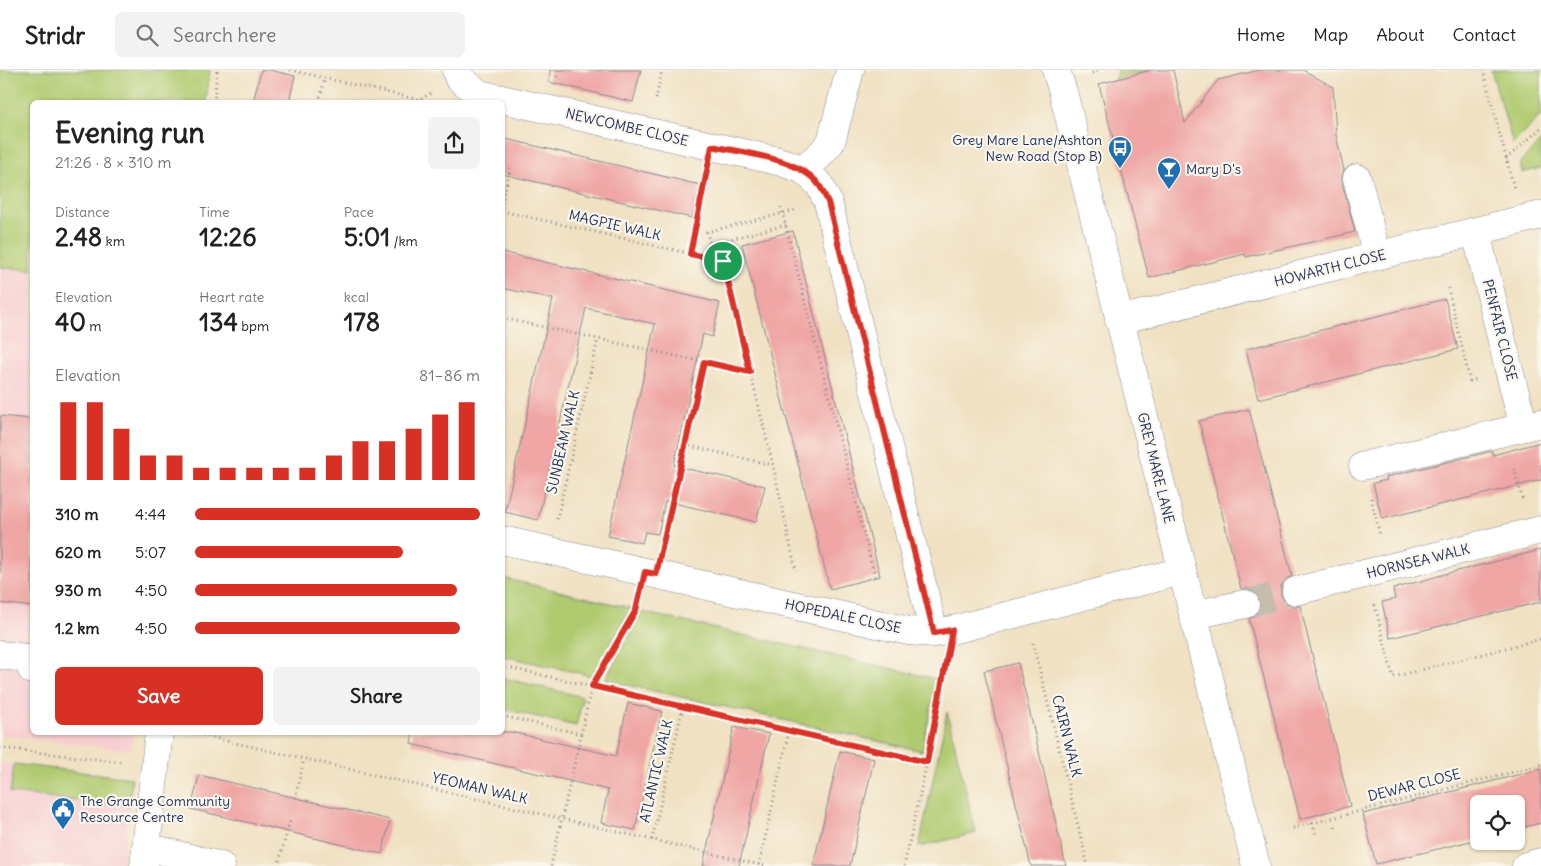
<!DOCTYPE html>
<meta charset="utf-8">
<style>
:root{--surface:#fff;--page:#f2f2f2;--text:#222;--muted:#767676;--line:#e0e0e0;--accent:#d93025}
body{margin:0;font-family:Delius,sans-serif;background:var(--page);color:var(--text);height:100vh;display:flex;flex-direction:column;font-size:19px;white-space:nowrap}
*{box-sizing:border-box;margin:0}
p{font-size:16px;color:var(--muted)}
.icon{flex:none;width:28px;height:28px;fill:none;stroke:currentColor;stroke-width:2;stroke-linecap:round;stroke-linejoin:round}
.map{position:relative;flex:1;overflow:hidden}
.details{position:absolute;left:30px;top:30px;width:475px;height:635px;display:flex;flex-direction:column;background:var(--surface);border-radius:8px;box-shadow:0 1px 4px #0004}
.details>*{flex:none}
.fabs{position:absolute;left:1470px;top:725px;display:grid;gap:10px}
.fabs a{display:grid;place-items:center;width:55px;height:55px;border-radius:8px;background:var(--surface);box-shadow:0 1px 4px #0004;font-size:25px}
.pin{position:absolute;display:grid;place-items:center;width:42px;height:42px;color:#fff;margin:-21px;border:2px solid #fff;border-radius:50%;box-shadow:0 1px 5px #0007}
.round{display:grid;place-items:center;flex:none;width:52px;height:52px;border-radius:8px;background:var(--page)}
.overview{display:flex;align-items:center;justify-content:space-between;height:85px;padding:0 25px}
h1{font-size:28px;font-weight:700;line-height:38px}
.metrics{display:grid;grid-template-columns:repeat(3,1fr);gap:8px;height:85px;padding:5px 25px}
.metrics div{display:grid;align-content:center}
.metrics b{font-size:25px;font-weight:700}
.metrics small{font-size:14px;font-weight:400}
.metrics p{font-size:14px}
.chart{height:140px;padding:10px 25px}
.chart p{display:flex;justify-content:space-between}
.chart svg{width:100%;height:90px;margin-top:5px;stroke:var(--accent);stroke-width:6}
.primary-button{display:flex;gap:10px;margin-top:auto;padding:10px 25px}
.primary-button a{flex:1;height:58px;border-radius:8px;background:var(--accent);color:#fff;font-size:20px;font-weight:700;line-height:58px;text-align:center}
.primary-button a+a{background:var(--page);color:var(--text)}
ul{padding:0 25px;list-style:none;font-size:16px}
li{display:grid;grid-template-columns:80px 60px 1fr;align-items:center;height:38px}
li i{height:12px;border-radius:6px;background:var(--accent)}
header{display:flex;align-items:center;gap:30px;box-sizing:border-box;height:70px;padding:0 25px;background:var(--surface);border-bottom:1px solid var(--line)}
header strong{font-size:24px}
nav{display:flex;gap:28px;margin-inline-start:auto;font-size:18px}
.search{width:350px;height:45px;background:var(--page);display:flex;align-items:center;gap:12px;box-sizing:border-box;padding:0 18px;border-radius:8px;color:var(--muted);font-size:19px}
.map>svg:first-child{display:block}
.built{fill:#f7cfd2}
.green{fill:#b0ca70;stroke:#667c67}
.building{fill:#efa6a4}
.lines{fill:none;stroke-linecap:round;stroke-linejoin:round}
.minor-tunnel{stroke:#c5bdae;stroke-width:28;stroke-dasharray:28 14;stroke-linecap:butt}
.minor-casing{stroke:#868890;stroke-width:29}
.path{stroke:#868890;stroke-width:3;stroke-dasharray:1 4;stroke-linecap:butt}
.minor{stroke:#fff;stroke-width:28}
.route-casing{stroke:#fff;stroke-width:10}
.route{stroke:#d93025;stroke-width:6}
.labels{text-anchor:middle;dominant-baseline:central;stroke-width:4.5;stroke-linejoin:round;paint-order:stroke}
.street-label{font-size:14px;fill:#1b2f5e;stroke:#fbf7ec}
.poi-label{font-size:14px;fill:#1b2f5e;stroke:#fbf7ec;text-anchor:start}
</style>
<header>
<strong>Stridr</strong>
<div class="search"><svg class="icon" aria-label="search" viewBox="0 0 24 24"><circle cx="10" cy="10" r="6"/><path d="M15 15l6 6"/></svg>Search here</div>
<nav><a>Home</a><a>Map</a><a>About</a><a>Contact</a></nav>
</header>
<div class="map">
<svg width="1541" height="796" viewBox="0 0 1541 796">
<rect width="100%" height="100%" fill="#fbf7ec"/>
<filter id="ink" filterUnits="userSpaceOnUse"><feTurbulence type="fractalNoise" baseFrequency=".02" numOctaves="2"/><feDisplacementMap in="SourceGraphic" scale="10" xChannelSelector="R" yChannelSelector="G"/><feConvolveMatrix kernelMatrix="1 2 1 2 8 2 1 2 1" color-interpolation-filters="sRGB"/></filter>
<filter id="wash" filterUnits="userSpaceOnUse"><feTurbulence type="fractalNoise" baseFrequency=".0096" numOctaves="4" result="noise"/><feDisplacementMap in="SourceGraphic" scale="20" xChannelSelector="R" yChannelSelector="G"/><feGaussianBlur stdDeviation="1.12" result="paint"/><feColorMatrix in="noise" values="0 0 0 0 0 0 0 0 0 0 0 0 0 0 0 0 0 1.4 0 .05"/><feComposite in="paint" operator="in"/></filter>
<g filter="url(#wash)">
<rect width="100%" height="100%" fill="#f0e1c2"/>
<!-- built -->
<path class="built" d="M0,0H210L206,32H32V662L133,663L131,680L0,665Z
M0,693L132,708L122,796H0Z"/>
<!-- green -->
<path class="green" d="M0,0H210L206,32H32V200L0,197Z
M1118,0H1151L1114,10Z
M1491,0H1541V45L1513,74Z
M1541,71V98L1522,103L1520,92Z
M503,508L631,538L592,606L503,586Z
M642,542L937,609L922,681L605,610Z
M503,608L583,627L576,656L503,639Z
M947,642L976,763L919,777Z
M14,694L132,708L129,736L10,723Z"/>
<g id="blocks">
<!-- building -->
<path class="building" d="M261,0H270L295,6L289,32H253Z
M550,0H641L633,32L549,12Z
M1151,0H1173L1185,53L1218,10L1259,0H1303L1333,17L1336,65L1344,100L1342,104V112L1355,162L1246,187L1245,184L1149,208L1099,14Z
M502,68L700,115L692,148L502,104Z
M793,161L880,506L830,519L742,174Z
M502,182L720,233L712,267L703,264L674,396L765,416L756,452L665,431L658,464L645,462L642,473L608,466L655,254L586,238L538,450L505,442L553,229L502,218Z
M1445,229L1458,279L1258,329L1246,279Z
M1249,339L1292,506L1286,509L1281,516V525L1284,531L1291,536H1300L1350,736L1300,749L1249,549L1256,545L1260,539V530L1256,523L1250,519H1241L1199,351Z
M0,346L32,349V537L0,533Z
M1541,372V410L1382,449L1373,413L1387,410L1386,407L1492,381L1493,385Z
M1541,480V532L1390,568L1382,532L1395,529L1393,519L1445,504Z
M1018,593L1049,724L1066,796H1031L1005,688L984,601Z
M628,633L662,641L635,760L601,753L608,720L411,674L413,662H511L616,686Z
M734,657L769,664L739,796H703Z
M840,681L874,689L850,796H813Z
M1541,699V753L1516,759V734H1479V769L1376,794L1363,744Z
M199,705L390,750L382,784L191,739Z"/>
</g>
</g>
<g filter="url(#ink)">
<use href="#blocks" fill-opacity="0" stroke="#868890" stroke-width="1"/>
<g class="lines">
<!-- minor-tunnel -->
<path class="minor-tunnel" d="M1245,534L1296,521"/>
<!-- minor casing -->
<g class="minor-casing">
<path id="minor" d="M456,0L458,7L479,24L778,91L802,99L819,114L828,132L934,563
M1056,0L1063,22L1256,796
M802,99L818,87L831,72L850,0
M1357,108L1377,186
M1476,162L1509,300L1524,357
M1119,250L1541,145
M1363,396L1541,353
M502,470L909,561L934,563L952,560L1182,501
M1296,521L1541,460
M1193,545L1245,534
M0,585L26,588L32,600
M147,777L221,796
M144,796L159,662
M1526,796L1541,792"/>
</g>
<!-- path -->
<path class="path" d="M290,0L420,30L431,23
M1483,0L1514,118
M1092,3L1099,0
M557,7L558,0
M656,29L662,0
M214,32L217,0
M319,32L325,8
M1506,89L1541,58
M502,133L511,95
M781,137L875,507
M502,141L723,191L773,395L796,501
M786,155L710,174L707,162L796,140
M689,184L706,108
M1448,218L1470,311L1478,309
M502,248L750,302
M685,375L773,395
M1513,394L1523,431
M1371,428L1380,466
M557,449L598,269
M663,472L704,292
M1375,535L1393,607L1541,569
M1033,573L1088,796
M502,596L927,692L945,595
M502,646L582,664
M193,663L765,796
M0,678L123,692
M295,728L304,689
M1312,753L1316,764
M1335,756L1336,759
M1293,758L1541,695
M652,770L683,637
M759,795L789,661
M278,796L290,751
M551,796L592,616L636,540L638,533
M904,796L927,692"/>
<!-- minor -->
<use href="#minor" class="minor"/>
</g>
</g>
<g class="lines" filter="url(#ink)">
<!-- route casing -->
<g class="route-casing">
<path id="route" d="M712,76C743,83 800,88 819,115C823,120 825,127 828,132L934,563L952,560L927,692L592,616L636,540L645,502L656,504L704,292L750,302L723,191L690,184Z"/>
</g>
<!-- route -->
<use href="#route" class="route"/>
</g>
<!-- icons -->
<defs>
<g id="bus-pin" transform="scale(1.25)"><path d="M0 17L-7.5 6A9.5 9.5 0 1 1 7.5 6Z" fill="#1f6fb2" stroke="#fbf7ec"/><path d="M-5-6H5V4H4V6H2V4H-2V6H-4V4H-5ZM-3.5-4V0h7V-4ZM-3.5 1.2v1.5H-2V1.2ZM2 1.2v1.5H3.5V1.2Z" fill="#fff"/></g>
<g id="bar-pin" transform="scale(1.25)"><path d="M0 17L-7.5 6A9.5 9.5 0 1 1 7.5 6Z" fill="#1f6fb2" stroke="#fbf7ec"/><path d="M-6-5H6L.8 .8V4.5H3.5V6h-7V4.5H-.8V.8Z" fill="#fff"/></g>
<g id="civic-pin" transform="scale(1.25)"><path d="M0 17L-7.5 6A9.5 9.5 0 1 1 7.5 6Z" fill="#1f6fb2" stroke="#fbf7ec"/><path d="M-.6-6.5H3V-4.5H.6V-3L4-1V1h2V6H-6V1h2V-1L-.6-3ZM-1.2 2.5V6h2.4V2.5Z" fill="#fff"/></g>
</defs>
<g fill-rule="evenodd">
<use href="#bus-pin" x="1120" y="78"/>
<use href="#bar-pin" x="1169" y="99"/>
<use href="#civic-pin" x="63" y="739"/>
</g>
<g class="labels">
<!-- street labels -->
<g class="street-label">
<text transform="translate(627 57) rotate(13)">NEWCOMBE CLOSE</text>
<text transform="translate(615 155) rotate(13)">MAGPIE WALK</text>
<text transform="translate(1330 198) rotate(-14)">HOWARTH CLOSE</text>
<text transform="translate(1500 260) rotate(76)">PENFAIR CLOSE</text>
<text transform="translate(563 372) rotate(-77)">SUNBEAM WALK</text>
<text transform="translate(1156 398) rotate(76)">GREY MARE LANE</text>
<text transform="translate(1418 491) rotate(-14)">HORNSEA WALK</text>
<text transform="translate(843 546) rotate(12)">HOPEDALE CLOSE</text>
<text transform="translate(1067 666) rotate(76)">CAIRN WALK</text>
<text transform="translate(656 701) rotate(-77)">ATLANTIC WALK</text>
<text transform="translate(1414 715) rotate(-14)">DEWAR CLOSE</text>
<text transform="translate(480 718) rotate(13)">YEOMAN WALK</text>
</g>
<!-- poi labels -->
<g class="poi-label">
<text x="1102" y="70" text-anchor="end">Grey Mare Lane/Ashton<tspan x="1102" dy="16">New Road (Stop B)</tspan></text>
<text x="1186" y="99">Mary D's</text>
<text x="80" y="731">The Grange Community<tspan x="80" dy="16">Resource Centre</tspan></text>
</g>
</g>
</svg>
<div class="fabs">
<a><svg class="icon" aria-label="locate" viewBox="0 0 24 24"><circle cx="12" cy="12" r="6"/><path d="M12 2v4M12 18v4M2 12h4M18 12h4"/></svg></a>
</div>
<div class="pin" style="left:723px;top:191px;background:#1e9e55"><svg class="icon" aria-label="arrive" viewBox="0 0 24 24"><path d="M6 21V4h12l-3 4 3 4H6"/></svg></div>
<section class="details">
<div class="overview"><div><h1>Evening run</h1><p>21:26 · 8 × 310 m</p></div><a class="round"><svg class="icon" aria-label="share" viewBox="0 0 24 24"><path d="M12 15V3M7 8l5-5 5 5M5 13v7h14v-7"/></svg></a></div>
<div class="metrics">
<div><p>Distance</p><b>2.48<small> km</small></b></div>
<div><p>Time</p><b>12:26</b></div>
<div><p>Pace</p><b>5:01<small> /km</small></b></div>
</div>
<div class="metrics">
<div><p>Elevation</p><b>40<small> m</small></b></div>
<div><p>Heart rate</p><b>134<small> bpm</small></b></div>
<div><p>kcal</p><b>178</b></div>
</div>
<div class="chart"><p><span>Elevation</span>81–86 m</p>
<svg viewBox="0 0 160 44" preserveAspectRatio="none"><path d="M5 44V6M15 44V6M25 44V19M35 44V32M45 44V32M55 44V38M65 44V38M75 44V38M85 44V38M95 44V38M105 44V32M115 44V25M125 44V25M135 44V19M145 44V12M155 44V6"/></svg>
</div>
<ul>
<li><b>310 m</b>4:44<i style="width:100%"></i></li>
<li><b>620 m</b>5:07<i style="width:73%"></i></li>
<li><b>930 m</b>4:50<i style="width:92%"></i></li>
<li><b>1.2 km</b>4:50<i style="width:93%"></i></li>
</ul>
<div class="primary-button"><a>Save</a><a>Share</a></div>
</section>
</div>
